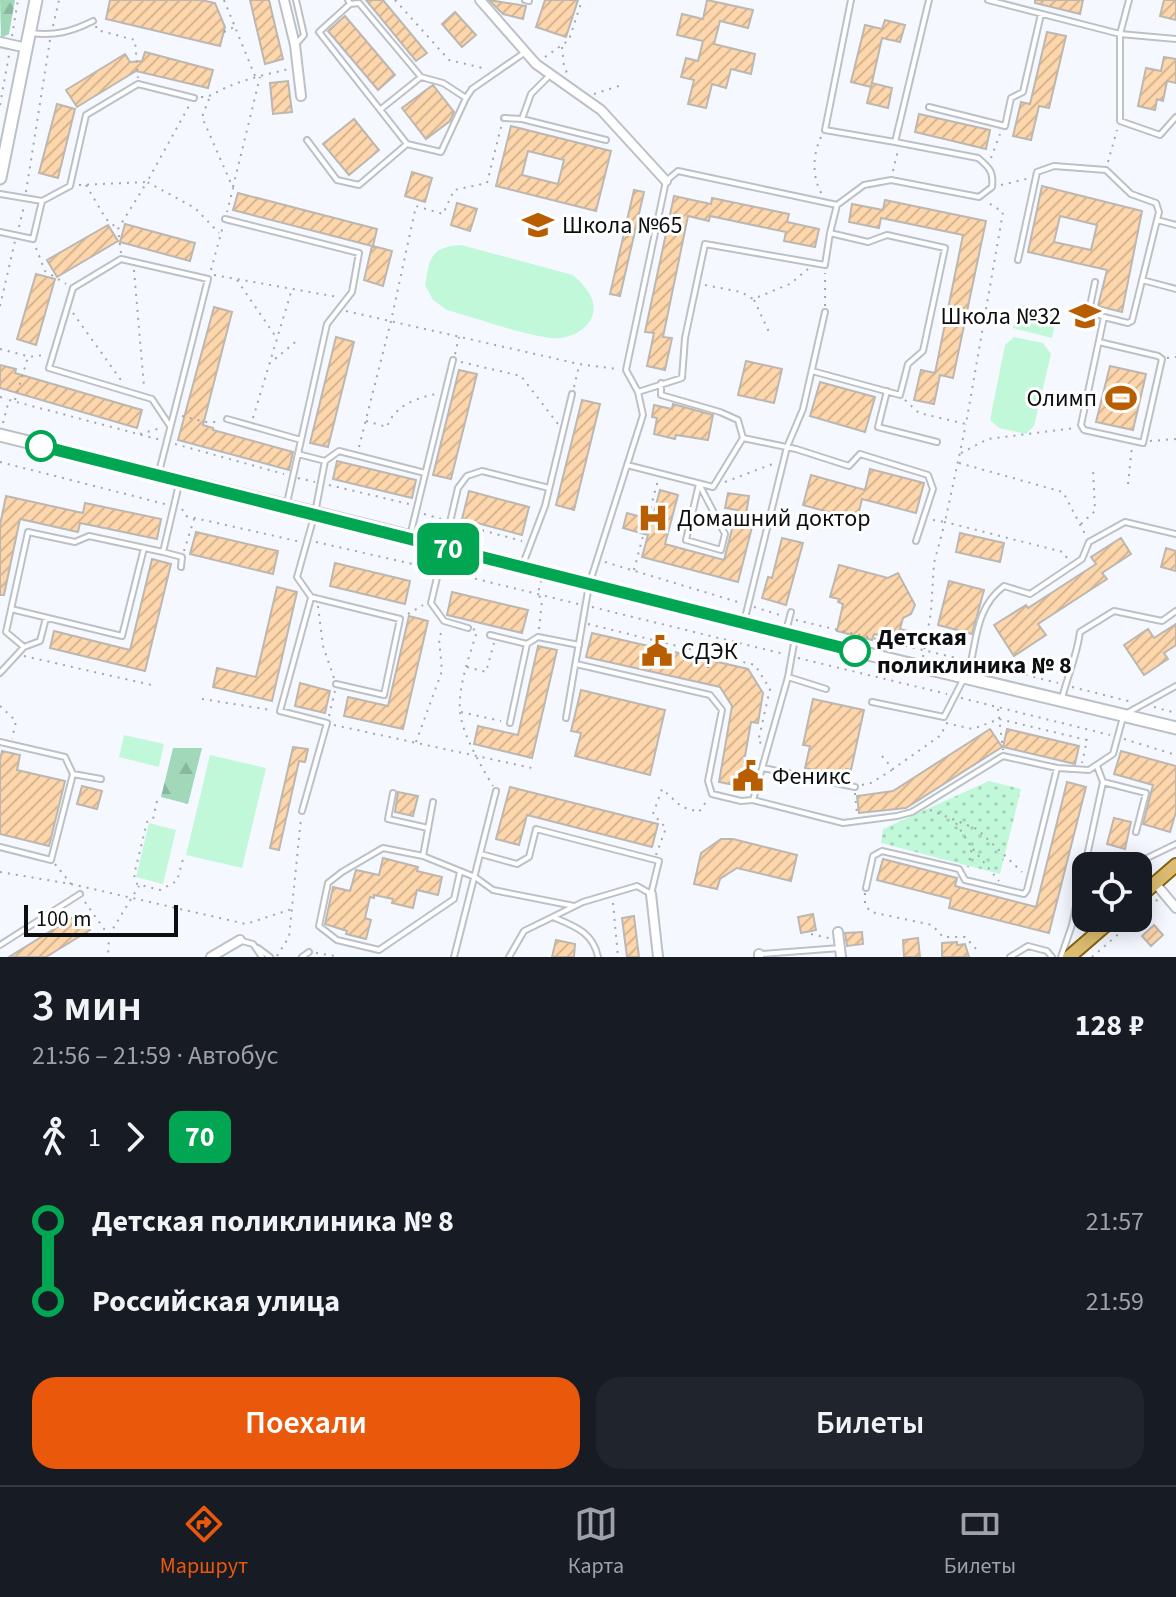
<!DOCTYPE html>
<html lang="ru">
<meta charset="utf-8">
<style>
body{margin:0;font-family:"Source Sans 3",sans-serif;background:#20242c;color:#f1f3f6;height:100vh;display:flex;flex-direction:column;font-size:30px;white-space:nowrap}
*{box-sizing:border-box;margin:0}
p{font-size:26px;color:#9ea1a6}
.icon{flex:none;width:44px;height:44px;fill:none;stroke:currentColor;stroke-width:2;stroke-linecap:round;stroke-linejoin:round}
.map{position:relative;height:957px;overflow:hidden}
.side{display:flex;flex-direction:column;background:#171b24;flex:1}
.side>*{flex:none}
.badge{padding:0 16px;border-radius:12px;font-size:28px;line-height:52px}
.buttons{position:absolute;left:1072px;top:852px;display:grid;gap:16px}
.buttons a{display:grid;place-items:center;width:80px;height:80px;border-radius:16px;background:#171b24;box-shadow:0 4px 20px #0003;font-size:40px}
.scale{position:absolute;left:24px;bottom:20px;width:154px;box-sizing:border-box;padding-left:8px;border:4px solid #0c0e10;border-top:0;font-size:22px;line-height:28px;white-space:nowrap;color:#0c0e10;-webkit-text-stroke:6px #fff;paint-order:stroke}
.map>.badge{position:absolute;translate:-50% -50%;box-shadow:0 0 0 4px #fff}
.legs{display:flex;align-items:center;gap:12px;height:88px;padding:0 32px;font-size:26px}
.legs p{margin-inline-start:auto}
.headline{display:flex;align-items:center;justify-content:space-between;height:136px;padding:0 32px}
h1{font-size:44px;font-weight:600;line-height:60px}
.cta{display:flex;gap:16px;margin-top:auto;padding:16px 32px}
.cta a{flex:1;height:92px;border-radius:24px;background:#ea580c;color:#fff;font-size:32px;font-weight:600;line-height:92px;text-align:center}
.cta a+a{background:#20242c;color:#f1f3f6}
ul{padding:0 32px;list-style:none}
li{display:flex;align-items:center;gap:28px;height:80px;font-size:30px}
li i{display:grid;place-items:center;width:12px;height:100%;margin:0 10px;background:currentColor}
li i::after{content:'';width:20px;height:20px;margin:-10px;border:6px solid;border-radius:50%;background:#171b24}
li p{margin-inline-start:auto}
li:first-child i{background:linear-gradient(#0000 50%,currentColor 0)}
li:last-child i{background:linear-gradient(currentColor 50%,#0000 0)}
.menu{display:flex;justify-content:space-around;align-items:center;height:112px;border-top:2px solid #363941;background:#171b24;font-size:22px;color:#9ea1a6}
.menu a{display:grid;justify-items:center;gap:4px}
.menu .selected{color:#ea580c}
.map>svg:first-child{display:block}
.forest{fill:url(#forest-firs)}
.park{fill:url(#park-dots)}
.pitch{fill:#c1f8d9}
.building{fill:url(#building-hatch);stroke:#bdb7b1;stroke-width:2;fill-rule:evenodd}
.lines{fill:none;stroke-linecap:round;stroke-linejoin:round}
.service-casing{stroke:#bcc1c8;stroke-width:8}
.minor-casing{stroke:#bcc1c8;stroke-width:12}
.secondary-casing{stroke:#bcc1c8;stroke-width:15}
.primary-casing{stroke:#846210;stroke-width:16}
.path{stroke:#a3a7ab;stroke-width:2;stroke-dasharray:2 6;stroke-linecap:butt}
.service{stroke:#fff;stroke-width:4}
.minor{stroke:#fff;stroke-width:8}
.secondary{stroke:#fff;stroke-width:11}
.primary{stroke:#dcbc70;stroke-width:12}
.line-1-casing{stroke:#fff;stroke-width:18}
.line-1{stroke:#00a651;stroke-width:12}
.stop-1-dot{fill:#fff;stroke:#00a651;stroke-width:4}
.labels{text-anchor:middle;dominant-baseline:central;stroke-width:6;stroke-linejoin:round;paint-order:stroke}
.poi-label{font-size:24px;fill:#0c0e10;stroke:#fff;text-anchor:start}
.stop-label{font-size:24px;font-weight:bold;fill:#0c0e10;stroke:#fff;text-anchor:start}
</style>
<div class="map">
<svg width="1176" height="957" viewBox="0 0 1176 957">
<defs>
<pattern id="forest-firs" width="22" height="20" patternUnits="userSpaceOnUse" patternTransform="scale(2)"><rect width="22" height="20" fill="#a1d8ba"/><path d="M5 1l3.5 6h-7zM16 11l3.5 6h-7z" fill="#89b89f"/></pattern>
<pattern id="park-dots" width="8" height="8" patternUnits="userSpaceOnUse" patternTransform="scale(2)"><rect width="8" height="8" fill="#c1f8d9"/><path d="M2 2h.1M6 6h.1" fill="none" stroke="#a5d3b9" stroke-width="1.8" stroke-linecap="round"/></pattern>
<pattern id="building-hatch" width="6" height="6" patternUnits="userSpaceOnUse" patternTransform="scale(2)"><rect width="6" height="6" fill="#fdd6ab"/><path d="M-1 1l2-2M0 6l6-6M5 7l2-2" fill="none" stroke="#d8b692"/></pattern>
</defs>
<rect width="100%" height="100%" fill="#f5f9ff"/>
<path class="forest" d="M0,0h15l-6,34 -8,4z
M173,748h29l-14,56 -27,-7z"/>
<path class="park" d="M989,781l32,8 -21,85 -119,-31 2,-14z"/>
<path class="pitch" d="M461,245l112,30c12,11 26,25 19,42 -7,16 -27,23 -42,21 -33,-5 -71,-19 -103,-28l-14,-10 -8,-15c5,-27 5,-38 36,-40z
M1019,305l38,9 -5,24 -39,-10z
M1014,337l29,6 8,11 -17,72 -8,8 -27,-6 -9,-8 15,-75z
M124,735l40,9 -5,23 -40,-10z
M210,755l56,13 -24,100 -56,-13z
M149,823l27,7 -13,54 -27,-7z"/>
<path class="building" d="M110,0h91l14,3 10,24 -5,19 -114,-27z
M250,0h19l14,59 -18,5z
M366,0h17l44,53 -11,8z
M489,0l37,6 -3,13 -20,-5z
M545,0h33l-12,37 -30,-10z
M707,0l46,10 -5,18 -28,-7 -6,23 41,10 -4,20 -20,-5 -5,19 -14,-4 -6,24 -18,-4 6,-24 -13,-3 5,-19 12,3 5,-20 -26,-6 5,-21 21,5z
M1035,0h48l-3,14 -45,-11z
M1164,0h12v20l-16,-4z
M455,12l21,23 -14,12 -20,-23z
M345,16l50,59 -17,15 -50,-59z
M885,20l20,5 -5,17 -18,-4 -11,49 -20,-5 14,-57 17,4z
M1047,32l19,4 -17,72 -10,-2 -8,34 -18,-4 8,-34 9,2z
M145,52l68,18 -5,18 -72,-17 -59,36 -11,-17 59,-36 5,8 12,-1z
M1164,57l12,2v24l-9,-2 -4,20 -6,-2 -2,11 -17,-4 8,-38 15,3z
M288,81l4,31 -19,2 -3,-31z
M872,83l20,5 -4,20 -21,-5z
M433,85l21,27 -4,9 -24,18 -24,-31z
M57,104l18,5 -17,69 -19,-5z
M919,114l71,16 -4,19 -71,-17z
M354,119l25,31 -30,25 -26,-31z
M511,126l100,25 -15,60 -100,-25zM528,151l36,9 -6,24 -36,-9z
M412,172l20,6 -7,24 -20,-6z
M1042,186l100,25 -20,101 -24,-6 9,-36 -79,-18zM1060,216l37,9 -6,25 -37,-8z
M634,190l10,2 -24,104 -10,-2z
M238,193l139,36 -4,17 19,5 -9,35 -19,-6 8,-34 -139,-36z
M674,196l37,8 1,-6 77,16 -2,8 32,7 -4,18 -31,-6 2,-9 -76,-16 -1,5 -21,-5 -25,121 9,1 -7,32 -18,-4 7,-33 -9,-1z
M885,200l101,21 -33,157 -13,-3 -6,29 -20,-4 7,-30 14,3 28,-138 -82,-17 -2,10 -30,-6 3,-18 31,6z
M457,203l20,6 -7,22 -19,-6z
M125,224l70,19 -5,18 -70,-19z
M108,225l10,16 -61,36 -10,-17z
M36,274l19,5 -19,66 -19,-6z
M214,307l18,5 -29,113 10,3v2l80,22 -4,18 -111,-30z
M336,337l18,5 -26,105 -18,-4z
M746,361l36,8 -8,34 -36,-8z
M0,365l16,4 -1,4 127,37 -5,18 -137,-40z
M1110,366l36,8 -13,56 -37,-8z
M459,370l18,4 -26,105 -18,-4z
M820,382l55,15 -10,35 -55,-16z
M582,400l18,4 -26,106 -18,-5z
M673,404l40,11 -5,25 -32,-5 -1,4 -21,-5 3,-16 -5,-1 2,-12 18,4z
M337,461l79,19 -4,18 -79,-19z
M870,469l54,14 -8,30 -54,-14 -5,21 -54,-15 8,-30 54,15z
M660,490l18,5 -13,49 59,16 13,-50 -12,-2 3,-15 21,3 -4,25 8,2 -15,59 -96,-25 6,-22 -25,-7 4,-15 25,7z
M469,491l60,16 -7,28 -60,-16z
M6,496l77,17 2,-10 76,16 -4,20 -77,-16 -2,9 -58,-13 -16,76h-4v-70z
M196,532l82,19 -5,23 -83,-20z
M960,533l44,10 -4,19 -44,-10z
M782,538l21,5 -17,62 -24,-7 6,-21 4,1z
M1121,538l10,16 -29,19 5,6 -69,45 8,11 -32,21 -20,-31 32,-20 2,3 68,-44 -5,-7z
M1166,548l10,3v20l-15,-4z
M152,559l19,5 -26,107 -95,-23 4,-17 76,19z
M335,563l75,18 -5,23 -75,-18z
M839,565l49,13 10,-5 17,32 -4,9 -8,4 -3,11 11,3 -2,8 -11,-3 -1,3 -23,-6 -2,6 -35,-9 6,-27 -5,-2 1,-3 -9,-2z
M949,581l35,9 -12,44 -34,-9z
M277,587l20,5 -25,109 -59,-14 4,-19 39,9z
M452,592l76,18 -6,23 -75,-18z
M409,616l19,5 -25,108 -59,-13 4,-19 40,9z
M1176,624v21l-12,8 4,6 -24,16 -20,-30 24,-16 6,9z
M592,633l156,36 15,24 -5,30 -7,-1 -7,40 10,2 -5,24 -30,-6 13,-76 -12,-19 -134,-30z
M538,646l19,4 -25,108 -58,-14 4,-18 40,9z
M300,683l30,8 -5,22 -30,-7z
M581,690l84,20 -15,65 -75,-19 6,-23 -10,-2z
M813,699l51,11 -13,60 -5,-1 -1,7 -40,-8 5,-22 -7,-1z
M990,729l12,18 -96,61 -47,5 -2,-17 36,-5z
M1007,729l72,17 -4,18 -72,-17z
M293,747l15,2 -3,13 -6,-1 -20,89 -9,-2z
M2,751l18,4 -3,15 48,11 -16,65 -49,-12v-74z
M1121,751l55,15v46l-6,20 -27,-8 10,-39 -39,-11z
M1067,782l19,5 -37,146 -100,-25 2,-9 -74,-19 6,-21 74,19 -2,8 81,21z
M82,786l20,5 -5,18 -20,-5z
M510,787l148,37 -6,23 -125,-32 -8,30 -23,-6z
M398,792l20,4 -5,20 -18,-4z
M1114,818l17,4 -6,27 -18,-5z
M721,839h12l64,16 -6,26 -54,-13 -17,11 -3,10 -23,-5 7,-31z
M383,858l35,9 -1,4 25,6 -4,18 -21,-5 -4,18 -21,-5 1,-4 -19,-4v3l-4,-1 -5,21 6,2 -5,19 -20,-5 1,-3 -22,-7 8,-37 17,4 6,-21 23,5z
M80,913l10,17 -44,27h-37z
M813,914l3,16 -15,3 -3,-16z
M634,916l5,41h-12l-5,-39z
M1154,925l9,10 -12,11 -9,-10z
M862,932l1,12 -16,2 -2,-13z
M918,938l2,19h-16l-1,-17z
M556,940l19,4 -1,13h-22z
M957,942v3l8,-1 4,13h-27v-14z"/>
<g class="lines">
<defs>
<path id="service" d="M296,0l8,35 -7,8
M348,0l2,4 -31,28 88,112 34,8 25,-54 -23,-15 -22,-6
M525,0l4,1
M851,0l-26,130 70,12
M988,0l132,34 56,5
M1129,0l-9,34v87l40,14 16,-18
M350,4l9,-1 62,74 -40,32
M31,33c24,3 40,-1 62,-12
M466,98l6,-9 52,-36
M929,107l76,19 6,-28 12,-6 18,-78
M504,118l18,1 9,-25 18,-18
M522,119l84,21
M307,140l30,40 22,5 48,-41
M0,194l42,7 28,-15 16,-71 52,-31 56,14
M225,219l134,34 -7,39 -25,32 -40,179
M0,232l33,7 9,-38
M1018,260l19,-88 17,-6 52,4 25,24 25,9 3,9 -2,8
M1142,280l34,9
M1095,282l-6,29 15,6
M1099,342l59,14 4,3 -19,84 -59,-13 -3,-5 23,-108 24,6 4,-2 25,-101 19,5
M812,371l88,24 8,-31 15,-13 22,-103 -58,-13 -19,7 -38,-9 7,-28
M661,383v12l59,17 18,8 5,18
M887,391l-9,36 59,15
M638,392l44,-14 3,-40 20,-94 120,21 5,-32
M227,419l74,21
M298,454l27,7
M627,465l86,22 30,-49 53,11 53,17 11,-12 68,21 5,14 -17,52
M159,472l49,-193 -87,-20 -48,29 -24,80 103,31 18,27
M699,484l26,50 -4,16 -35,-10z
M410,536l43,-176
M163,552l19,5 -1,10
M523,564l22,-58 27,-112
M11,609l111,27 22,-88
M744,622l43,-175 16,-38 22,-97
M468,628l-24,-7 -13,-18 27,-115 9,-12 15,-5 67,17
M786,631l5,-19
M490,635l37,9 11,-7 41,8
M795,638l-7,39 38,12
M24,647l16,-6 6,-23
M576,664l134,31 12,15 -14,71 4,13 29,7 12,-1 35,-123
M0,673l24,-26 -18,-15 22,-100 47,10 14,-6 74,16 17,-72
M968,675c9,-34 7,-67 36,-89l26,8 52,-35 7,-17 36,-20 51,12
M336,684l48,11 16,-76 -89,-22 -14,-20 18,-64 10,-52 14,-10 86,22
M1062,698c6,-23 15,-43 18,-66l34,-21 48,10 14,-10
M872,702l72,15 20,-39
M1129,712l47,-26
M566,718l23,-133 54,-170 -5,-23 -12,-22 40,-189 12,-10 159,34 27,-20 27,-5 88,17 13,-10c2,-15 -3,-20 -14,-29l-83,-16 34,-142
M510,723l17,-79
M0,742l65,15 8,17 -22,86 -51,-13
M763,768l92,19
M73,774l28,5
M1103,782l43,11 -10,39
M393,793l-5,26 40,9
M753,800l90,23 54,-7 15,-4 91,-56 54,12 32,2 24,-16 10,-37
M302,811l25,-88 -47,-12 31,-113
M481,854l36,10 12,-7 7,-28 123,32 -8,33 -14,-8 -54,16 -59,29 -15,26
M423,856l10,-54
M1120,858l23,2 33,-16
M460,872l-6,27 -75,51 -42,-10 -18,-14 9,-43 14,-11 41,-24 40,8 52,21 18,13 81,16
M866,888l7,-32 9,-5 77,18 6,11 59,14 3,-4 30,-122
M553,917c21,9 40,15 45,40
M242,941l11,3 9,13
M0,945l80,-51
M258,948l12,9
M761,954l79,-6
M302,957l7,-5
M454,957l42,-166
M1010,957l18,-11 19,5 5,6
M1061,957l11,-32 31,-143 -6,-16"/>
<path id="minor" d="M284,0l11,45 6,51
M480,0l56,64 65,46 65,71
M0,42l27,6
M1155,883l21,25
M651,894l7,63
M838,932l3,25
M759,954v3
M211,957l29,-17"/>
<path id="secondary" d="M0,178l36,-178
M0,435l380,94 363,95 433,104"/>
<path id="primary" d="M1138,898l38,-33
M1069,957l45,-39"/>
</defs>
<use href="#service" class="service-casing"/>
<use href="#minor" class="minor-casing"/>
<use href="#secondary" class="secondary-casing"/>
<use href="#primary" class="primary-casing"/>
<path class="path" d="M224,0l31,76
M395,0l54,60 38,9
M53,26l6,-26
M96,26l1,4 38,10 3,38
M224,32l10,-5
M12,36l6,-36
M562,47l2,19 4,9
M545,57l24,-17 13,-40
M594,94l28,-9
M201,97c11,0 15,-5 24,-9 20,-9 43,-14 64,-19
M209,99l-7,18 31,71 -6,24
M0,105l9,-50
M821,137c-9,19 -9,42 2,59
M991,158l9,-24
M1108,162l9,-32
M893,171l5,-21
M79,185l68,-3 43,-78
M86,185l20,34 11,9
M1001,185l29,-7
M233,187l27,-110
M26,192l24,-152
M19,227l5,-21
M36,248l9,23 21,13
M121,253l-3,-24 29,-47 48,26 24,25
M134,270l10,117
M211,270l12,-44
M214,275l124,22
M237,280l39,57
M705,285l36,7 12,7 37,-15 18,-15
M754,300l15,32
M0,306l15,-65
M825,306v-33
M346,311l233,53 38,5
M73,313l50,70
M0,349l27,7
M455,354l4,-17
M1167,358l9,-1
M461,362l60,14 37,48
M269,364l30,-25
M574,387l5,-21
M0,397l8,2
M15,400l13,-43 16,-2
M905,400l14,13 47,11 37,-212 -16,-10
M182,416l23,6h13
M253,418l39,-129
M366,421l21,6c7,-21 29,-29 49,-33
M3,423l6,-23 152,40
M140,434l21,-6
M1150,441l26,-2
M175,444l109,30
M359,447l32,-126 25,-115 27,8 11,-24 33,-7 14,-56
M961,453l27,-14 87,-11
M0,462l165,42
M959,463l104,29 22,42
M298,478l17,4
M725,482l50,-19
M1128,484l4,-38
M329,485l80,19
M182,509l4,7 115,26
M424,514l17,5
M933,520l12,2 21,-98
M459,524l63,17
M1081,524l14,-13 -2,-43
M731,526l4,-8 24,6
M316,542l114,26
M184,551l10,-32
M605,562l136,41
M634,570l24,-90
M444,571l134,33
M318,606l5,40 11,32
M592,607l192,47
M754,607l29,9
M408,614l15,-9
M796,620l169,40
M588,624l167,41 15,24 -12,53 4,1
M473,629l4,2c-7,24 -19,54 -17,80 1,21 22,57 33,75
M539,629l3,-28 -4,-8 3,-12
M24,656l132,30
M923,657l8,-45 3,-49 11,-41 118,30 4,6
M798,658l149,36
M979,663l79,20
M467,667l19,5 8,-29
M708,668l6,-27
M1072,687l60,15
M961,698l149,37
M202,699l69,11
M0,706l16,15 -4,18
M1154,707l22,6
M998,709l5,41
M461,712l40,9
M329,716l6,-25
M946,723l27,6 26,-10 88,21 -5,23
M334,725l198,43
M1124,739l52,16
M416,742l26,-71 -3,-32 3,-9
M882,756l11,13 48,-34 5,-11
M862,785l9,-2 21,-13
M855,793l2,22
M157,801l-4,18 -6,3 -13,53 3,9 23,6 17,-9 6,-22
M930,810l47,19 45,43
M956,823l16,25 -4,19
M973,849l26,32
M656,855l10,-27 -13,-14 9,-25 20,18 17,5 9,-13
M55,864l16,20
M0,872l71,12 175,40 46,-15
M865,893v12l6,7 61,13 11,12h22l13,14
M85,902l24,34 -1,21
M613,903l5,54
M1138,917l20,-18
M811,934l18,4
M109,935l30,-49
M316,953l20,3v-3
M277,956l12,-19 12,-119
M1092,957l45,-39"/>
<use href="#service" class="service"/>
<use href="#minor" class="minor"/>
<use href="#secondary" class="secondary"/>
<use href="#primary" class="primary"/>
</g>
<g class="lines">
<defs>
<path id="line-1" d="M41,446l814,205"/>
</defs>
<use href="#line-1" class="line-1-casing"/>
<use href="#line-1" class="line-1"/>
</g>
<defs>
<symbol id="school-bare" viewBox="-9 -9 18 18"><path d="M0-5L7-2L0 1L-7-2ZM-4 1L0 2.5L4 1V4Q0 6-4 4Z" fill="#b95e00" stroke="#fff" stroke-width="2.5" paint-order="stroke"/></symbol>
<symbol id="stadium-bare" viewBox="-9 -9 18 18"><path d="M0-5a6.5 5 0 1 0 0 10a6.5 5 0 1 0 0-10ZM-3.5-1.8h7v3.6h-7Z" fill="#b95e00" stroke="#fff" stroke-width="2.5" paint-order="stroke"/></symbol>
<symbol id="hospital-bare" viewBox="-9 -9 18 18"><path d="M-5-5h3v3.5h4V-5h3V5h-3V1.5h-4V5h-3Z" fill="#b95e00" stroke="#fff" stroke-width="2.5" paint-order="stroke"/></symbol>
<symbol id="civic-bare" viewBox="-9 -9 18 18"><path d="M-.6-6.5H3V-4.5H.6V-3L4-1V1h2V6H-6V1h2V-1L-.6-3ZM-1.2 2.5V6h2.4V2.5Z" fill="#b95e00" stroke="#fff" stroke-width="2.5" paint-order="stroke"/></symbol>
</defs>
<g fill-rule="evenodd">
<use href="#school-bare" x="516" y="203" width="44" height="44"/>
<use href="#school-bare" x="1063" y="294" width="44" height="44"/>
<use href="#stadium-bare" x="1099" y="376" width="44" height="44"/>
<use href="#hospital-bare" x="631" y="496" width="44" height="44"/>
<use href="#civic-bare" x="635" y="629" width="44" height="44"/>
<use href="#civic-bare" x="726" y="754" width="44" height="44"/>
</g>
<g class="stop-1-dot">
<circle cx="41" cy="446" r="14"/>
<circle cx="855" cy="651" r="14"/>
</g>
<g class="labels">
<g class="poi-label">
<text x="562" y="225">Школа №65</text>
<text x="1061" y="316" text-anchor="end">Школа №32</text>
<text x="1097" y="398" text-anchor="end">Олимп</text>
<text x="677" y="518">Домашний доктор</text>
<text x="681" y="651">СДЭК</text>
<text x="772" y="776">Феникс</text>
</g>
<g class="stop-label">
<text x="877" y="637">Детская<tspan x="877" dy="28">поликлиника № 8</tspan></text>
</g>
</g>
</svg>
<div class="buttons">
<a><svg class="icon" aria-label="locate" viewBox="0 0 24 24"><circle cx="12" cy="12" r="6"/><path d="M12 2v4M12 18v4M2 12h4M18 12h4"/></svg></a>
</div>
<div class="scale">100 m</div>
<b class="badge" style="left:448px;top:549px;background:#00a651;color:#fff">70</b>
</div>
<section class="side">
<div class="headline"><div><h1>3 мин</h1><p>21:56 – 21:59 · Автобус</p></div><b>128 ₽</b></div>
<div class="legs"><svg class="icon" aria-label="walk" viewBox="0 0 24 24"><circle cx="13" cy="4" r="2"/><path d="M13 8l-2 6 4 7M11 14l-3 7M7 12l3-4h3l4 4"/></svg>1<svg class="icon" aria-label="forward" viewBox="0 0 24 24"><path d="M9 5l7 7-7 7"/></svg><b class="badge" style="background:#00a651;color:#fff">70</b></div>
<ul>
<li><i style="color:#00a651"></i><b>Детская поликлиника № 8</b><p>21:57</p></li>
<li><i style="color:#00a651"></i><b>Российская улица</b><p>21:59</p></li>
</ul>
<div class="cta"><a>Поехали</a><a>Билеты</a></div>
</section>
<nav class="menu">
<a class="selected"><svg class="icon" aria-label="directions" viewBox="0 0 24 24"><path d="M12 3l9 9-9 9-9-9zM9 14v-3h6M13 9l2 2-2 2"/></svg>Маршрут</a>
<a><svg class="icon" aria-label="map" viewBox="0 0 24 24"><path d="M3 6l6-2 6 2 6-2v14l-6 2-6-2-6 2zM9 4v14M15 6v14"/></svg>Карта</a>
<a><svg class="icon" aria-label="tickets" viewBox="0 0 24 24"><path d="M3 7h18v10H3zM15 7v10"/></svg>Билеты</a>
</nav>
